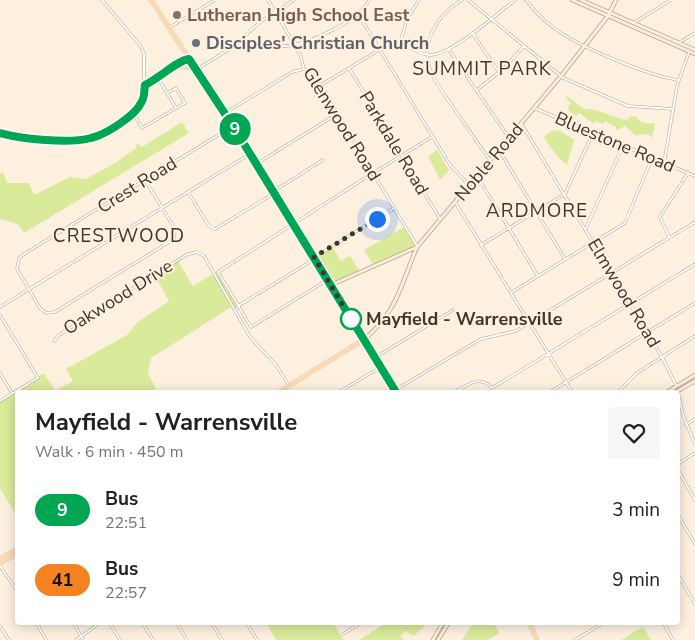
<!DOCTYPE html>
<meta charset="utf-8">
<style>
body{margin:0;font-family:"Nunito Sans",sans-serif;background:#f6f6f6;color:#202124;height:100vh;display:flex;flex-direction:column;font-size:19px;white-space:nowrap}
*{box-sizing:border-box;margin:0}
p{font-size:16px;color:#757577}
.icon{flex:none;width:28px;height:28px;fill:none;stroke:currentColor;stroke-width:2;stroke-linecap:round;stroke-linejoin:round}
.map{position:relative;flex:1;overflow:hidden}
.side{position:absolute;left:15px;top:390px;width:665px;height:235px;display:flex;flex-direction:column;background:#fff;border-radius:5px;box-shadow:0 2px 12px #0003}
.side>*{flex:none}
.badge{padding:0 10px;border-radius:16px;font-size:18px;line-height:32px}
.you{position:absolute;width:25px;height:25px;margin:-12px;border:4px solid #fff;border-radius:50%;background:#1a73e8;box-shadow:0 0 0 8px #1a73e833}
.map>.badge{position:absolute;translate:-50% -50%;box-shadow:0 0 0 2px #fff}
.round{display:grid;place-items:center;flex:none;width:52px;height:52px;border-radius:5px;background:#f6f6f6}
.head{display:flex;align-items:center;justify-content:space-between;height:85px;padding:0 20px}
h1{font-size:24px;font-weight:700;line-height:38px}
ul{padding:0;list-style:none}
li{display:flex;align-items:center;gap:15px;height:70px;padding:0 20px}
li div{flex:1}
li b{display:block;font-size:19px}
li em{font-style:normal}
li .badge{min-width:55px;font-weight:700;text-align:center}
.map>svg:first-child{display:block}
.green{fill:#d9ea9b}
.lines{fill:none;stroke-linecap:round;stroke-linejoin:round}
.street-casing{stroke:#b3a38f;stroke-width:3}
.secondary-casing{stroke:#b3a38f;stroke-width:4.5}
.primary-casing{stroke:#dcdbd9;stroke-width:5.5}
.street{stroke:#fff;stroke-width:2}
.secondary{stroke:#fdecd9;stroke-width:3}
.primary{stroke:#fbd9b3;stroke-width:4.5}
.line-casing{stroke:#fff;stroke-width:11}
.line{stroke:#00a651;stroke-width:8}
.walk{stroke:#3d362e;stroke-width:5;stroke-dasharray:0 9}
.education-dot{fill:#8d6e63;stroke:#fef0df;stroke-width:2}
.worship-dot{fill:#6b7280;stroke:#fef0df;stroke-width:2}
.stop-dot{fill:#fff;stroke:#00a651;stroke-width:2.5}
.labels{text-anchor:middle;dominant-baseline:central;stroke-width:4;stroke-linejoin:round;paint-order:stroke}
.education-label{font-size:18px;font-weight:bold;fill:#785e54;stroke:#fef0df;text-anchor:start}
.worship-label{font-size:18px;font-weight:bold;fill:#5b616d;stroke:#fef0df;text-anchor:start}
.street-label{font-size:18px;fill:#3d362e;stroke:#fef0df}
.stop-label{font-size:18px;font-weight:bold;fill:#3d362e;stroke:#fef0df;text-anchor:start}
.neighbourhood-label{font-size:19px;letter-spacing:1px;fill:#3d362e;stroke:#fef0df}
</style>
<div class="map">
<svg width="695" height="640" viewBox="0 0 695 640">
<rect width="100%" height="100%" fill="#fef0df"/>
<path class="green" d="M567,96l17,13c10,-2 32,10 44,11l1,-3 7,-1c4,8 10,8 19,7l-3,15 -4,-4 -13,1 -10,-9 -10,5 1,-4 -11,-6 -2,3 -7,-3 -2,3 -15,-11 -3,3 -6,-4 -2,-3 3,-7 -5,-3z
M182,122l7,11 -165,100 -6,-9 -18,-5v-45l3,-2 4,11h22l5,12 36,-18 16,2 31,-17 19,-14 1,-5 5,4z
M559,130l15,10 -7,25c-6,-4 -20,-21 -23,-28l7,-6z
M437,150l12,20 -9,10 -12,-24z
M406,226l12,20 -44,20 -10,-16z
M332,246l9,15 9,-5 10,16 -29,13 -17,-28z
M177,259l16,27 25,-15 20,35 -3,2 -2,-2 -82,52 -3,14 9,20h-139l-1,125 -17,-29v-87l44,-28 11,18 18,-10 -7,-12 61,-34 11,-13 31,-21 -15,-27z
M388,622h39v1l-13,13 -9,-5 -5,6 4,3h-45z
M266,623h67l11,17h-68z
M473,623h21l5,10 -11,7h-26z
M643,627l8,13h-30z"/>
<g class="lines">
<defs>
<path id="street" d="M268,0l32,54 4,15 11,8 102,169
M462,0c-26,15 -43,45 -30,74 6,13 15,24 23,36 12,17 23,34 35,50
M468,0l93,76
M526,0c23,31 52,44 87,59 22,9 42,17 65,21
M358,14l92,151 19,20
M635,22l36,-22
M170,27l45,-27
M472,33l27,39
M680,42l15,-9
M400,43l7,-24 12,-19
M233,47c18,-4 35,1 53,-1 22,-2 74,-25 83,-46
M449,50l60,88
M349,68l91,151
M197,69l36,-22 27,-25 34,-22
M561,77l67,29 44,3
M158,78l18,30
M145,85l42,-26
M321,85l68,-41c16,-3 26,10 41,11 21,0 67,-41 85,-55
M477,90l26,-21 21,-23
M534,108l161,68
M133,113l9,15 43,-25 -9,-15 -9,5
M225,113l67,-41 12,-3
M521,123l141,234 14,28
M0,133l29,6 61,-1 38,-21 11,-10 5,-12v-42l-5,-9 -37,-44
M499,150l66,109
M664,163l13,-77 12,-34
M256,164l81,-50
M373,173l59,-36
M477,176l61,100
M145,180l30,49 -1,10 -119,73 -9,1 -6,-5 -23,-39 2,-11 5,-4 209,-128
M274,191l49,-31
M188,192l21,34 6,3 58,-35
M455,202l117,190
M586,228l37,-82
M669,237l-9,-20 28,-44
M481,245l84,-51 28,-61
M315,257l79,-49
M327,280l-76,47 -33,-55 155,-99
M512,292l113,-69 27,-65
M238,306l75,-46
M0,307l250,-153
M0,315l38,63 -38,23
M54,341l5,-6 127,-80 10,-3 8,4 46,81 26,28 12,19
M376,357l77,-47
M0,373l12,20
M395,390l86,-51 35,-8 179,-109
M339,392l42,-25
M455,392c13,-7 24,-18 37,-4l203,-124
M550,392l145,-89
M618,392l19,-19 58,-37
M678,392l5,23 12,29
M686,425l9,-6
M678,464l17,-11
M678,470l17,30
M678,515l17,29
M0,566l18,26
M678,575l17,29
M36,622l10,18
M73,622l10,18
M109,622l11,18
M142,622l11,18
M176,622l11,18
M211,622l11,18
M246,622l11,18
M663,622l10,18
M0,626l9,14
M343,634l19,-12
M76,640l25,-18
M575,640l30,-18"/>
<path id="secondary" d="M572,0l123,54
M581,0l114,50
M331,285l86,-38 144,-171 47,-60 8,-16
M364,340c34,-30 36,-53 53,-93
M667,392l28,-17
M676,392l19,-11
M433,640l10,-18
M438,640l11,-18"/>
<path id="primary" d="M151,0l82,126 163,266
M178,67l6,-1 11,3
M279,392l84,-52
M0,559l18,-10
M0,563l18,-10
M529,622l8,18"/>
</defs>
<use href="#street" class="street-casing"/>
<use href="#secondary" class="secondary-casing"/>
<use href="#primary" class="primary-casing"/>
<use href="#street" class="street"/>
<use href="#secondary" class="secondary"/>
<use href="#primary" class="primary"/>
</g>
<g class="lines">
<defs>
<path id="line" d="M0,133c23,6 68,11 91,5 14,-3 44,-22 50,-35 4,-5 3,-12 4,-18 13,-6 33,-25 44,-26l44,67 163,266"/>
</defs>
<use href="#line" class="line-casing"/>
<use href="#line" class="line"/>
<path class="walk" d="M351,319l-37,-62 63,-38"/>
</g>
<circle class="education-dot" cx="177" cy="15" r="5"/>
<circle class="worship-dot" cx="196" cy="43" r="5"/>
<circle class="stop-dot" cx="351" cy="319" r="10"/>
<g class="labels">
<g class="education-label">
<text x="187" y="15">Lutheran High School East</text>
</g>
<g class="worship-label">
<text x="206" y="43">Disciples' Christian Church</text>
</g>
<g class="street-label">
<text transform="translate(342 124) rotate(58)">Glenwood Road</text>
<text transform="translate(615 142) rotate(23)">Bluestone Road</text>
<text transform="translate(394 143) rotate(59)">Parkdale Road</text>
<text transform="translate(489 162) rotate(-50)">Noble Road</text>
<text transform="translate(137 185) rotate(-32)">Crest Road</text>
<text transform="translate(624 293) rotate(59)">Elmwood Road</text>
<text transform="translate(118 297) rotate(-32)">Oakwood Drive</text>
</g>
<g class="stop-label">
<text x="366" y="319">Mayfield - Warrensville</text>
</g>
<g class="neighbourhood-label">
<text x="482" y="69">SUMMIT PARK</text>
<text x="537" y="211">ARDMORE</text>
<text x="119" y="236">CRESTWOOD</text>
</g>
</g>
</svg>
<div class="you" style="left:377px;top:219px"></div>
<b class="badge" style="left:235px;top:129px;background:#00a651;color:#fff">9</b>
<section class="side">
<div class="head"><div><h1>Mayfield - Warrensville</h1><p>Walk · 6 min · 450 m</p></div><a class="round"><svg class="icon" aria-label="heart" viewBox="0 0 24 24"><path d="M12 20l-8-8c-3-5 5-10 8-4 3-6 11-1 8 4z"/></svg></a></div>
<ul>
<li><span class="badge" style="background:#00a651;color:#fff">9</span><div><b>Bus</b><p>22:51</p></div><em>3 min</em></li>
<li><span class="badge" style="background:#f58220;color:#111">41</span><div><b>Bus</b><p>22:57</p></div><em>9 min</em></li>
</ul>
</section>
</div>
